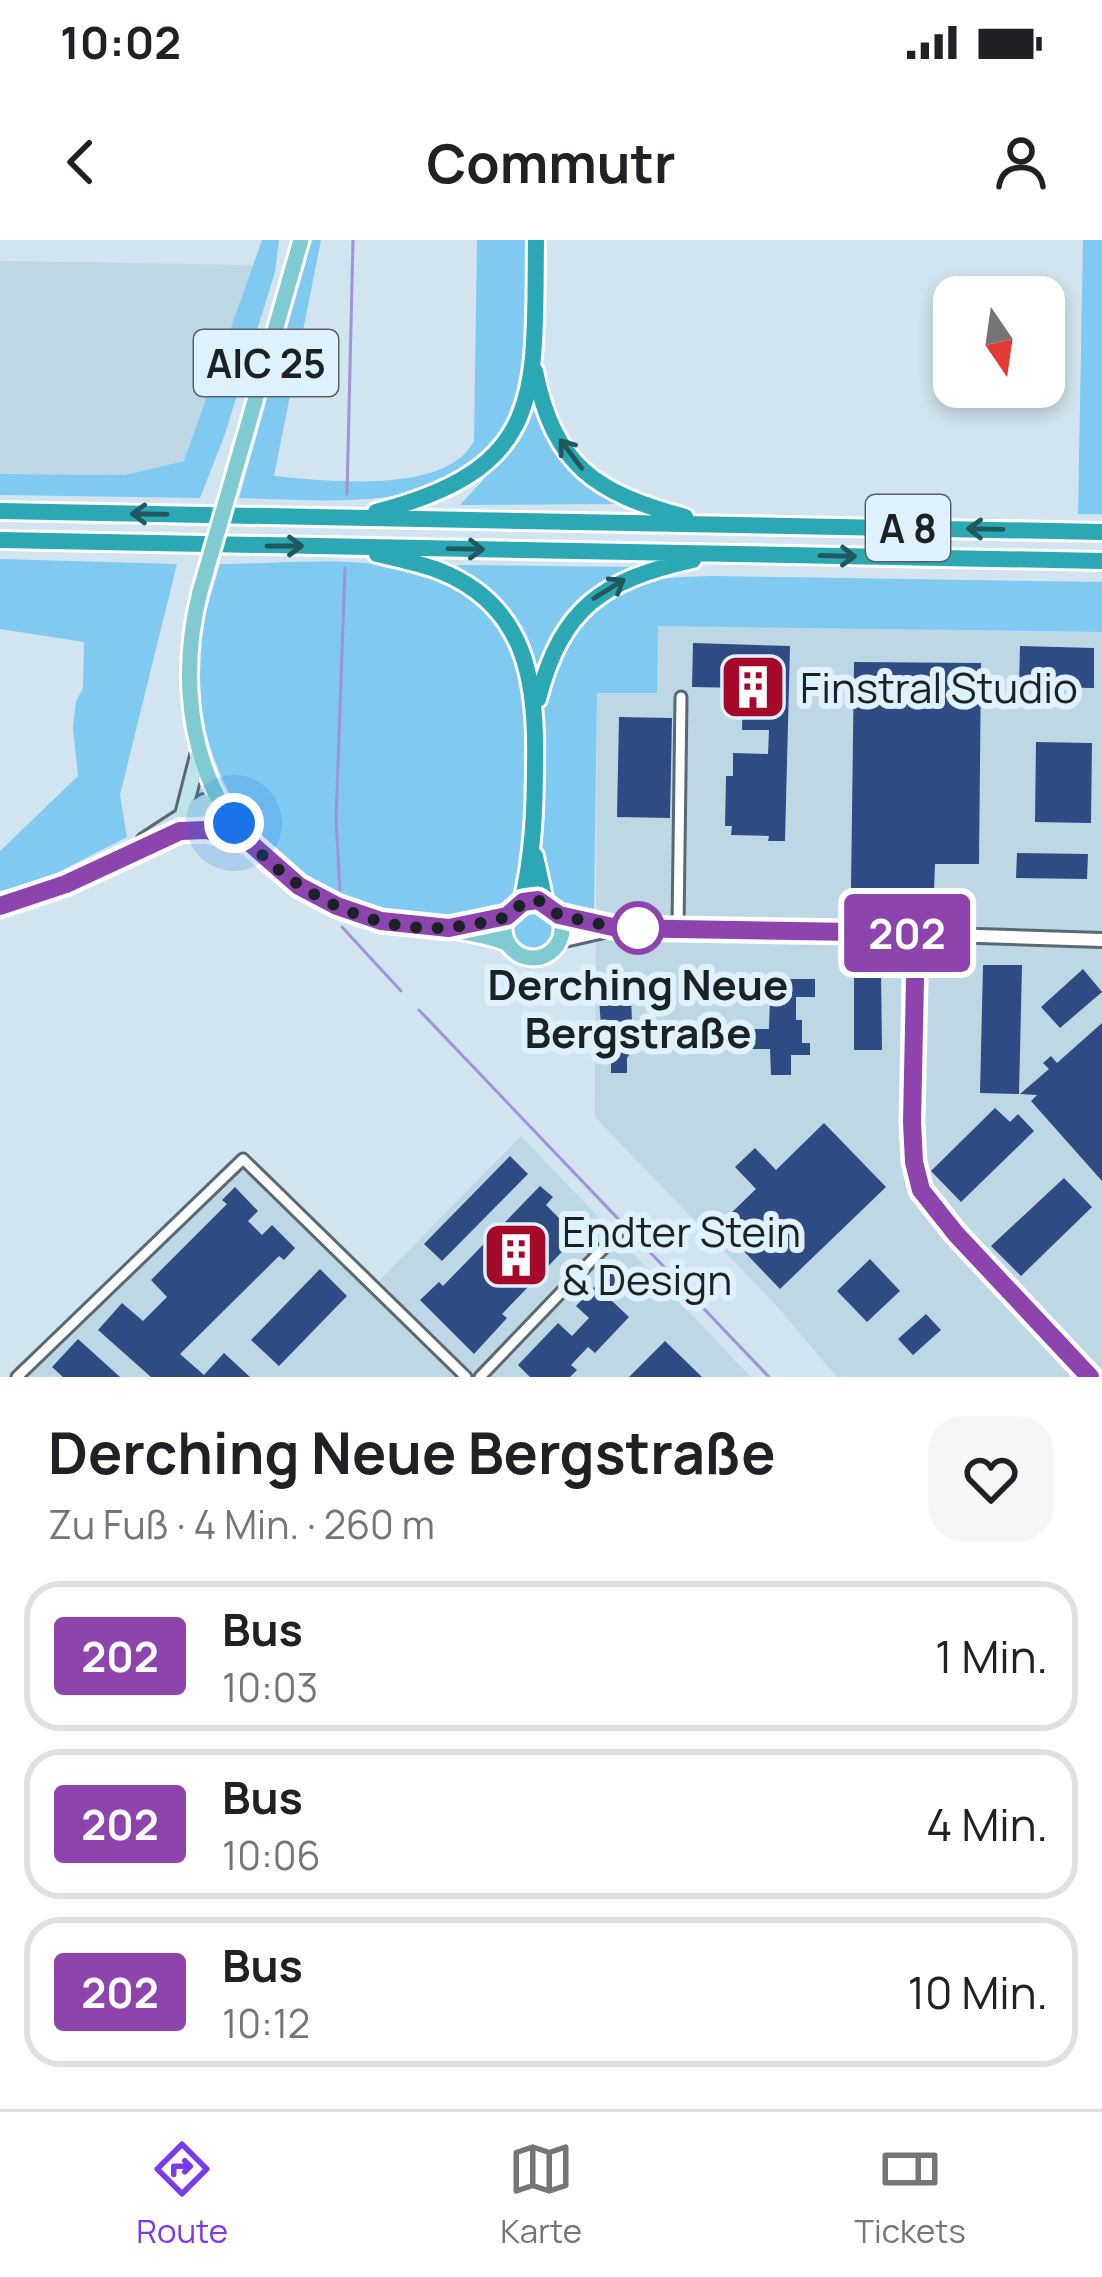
<!DOCTYPE html>
<html lang="de">
<meta charset="utf-8">
<style>
body{margin:0;font-family:Manrope,sans-serif;background:#f6f6f6;color:#202124;height:100vh;display:flex;flex-direction:column;font-size:45px;white-space:nowrap}
*{box-sizing:border-box;margin:0}
p{font-size:39px;color:#757577}
.icon{flex:none;width:66px;height:66px;fill:none;stroke:currentColor;stroke-width:2;stroke-linecap:round;stroke-linejoin:round}
.map{position:relative;height:1137px;overflow:hidden}
.panel{display:flex;flex-direction:column;background:#fff;flex:1}
.panel>*{flex:none}
.badge{padding:0 24px;border-radius:9px;font-size:42px;line-height:78px}
.needle{width:78px;rotate:167deg}
.fabs{position:absolute;left:933px;top:36px;display:grid;gap:24px}
.fabs a{display:grid;place-items:center;width:132px;height:132px;border-radius:24px;background:#fff;box-shadow:0 6px 18px #0003;font-size:60px}
.you{position:absolute;width:60px;height:60px;margin:-30px;border:9px solid #fff;border-radius:50%;background:#1a73e8;box-shadow:0 0 0 18px #1a73e833}
.map>.badge{position:absolute;translate:-50% -50%;box-shadow:0 0 0 6px #fff}
.round{display:grid;place-items:center;flex:none;width:126px;height:126px;border-radius:36px;background:#f6f6f6}
.summary{display:flex;align-items:center;justify-content:space-between;height:204px;padding:0 48px}
h1{font-size:57px;font-weight:700;line-height:90px}
ul{padding:0;list-style:none}
li{display:flex;align-items:center;gap:36px;height:150px;margin:0 24px 18px;padding:0 24px;border:6px solid #e0e0e0;border-radius:36px}
li div{flex:1}
li b{display:block;font-size:45px}
li em{font-style:normal}
li .badge{min-width:132px;font-weight:700;text-align:center}
.status{display:flex;justify-content:space-between;align-items:center;height:84px;padding:0 60px;background:#fff;direction:ltr}
.status svg{height:33px;fill:currentColor}
header{display:flex;justify-content:space-between;align-items:center;height:156px;padding:0 48px;background:#fff;font-size:54px;font-weight:700}
.menu{display:flex;justify-content:space-around;align-items:center;height:168px;border-top:3px solid #e0e0e0;background:#fff;font-size:33px;color:#757577}
.menu a{display:grid;justify-items:center;gap:6px}
.menu .selected{color:#7c3aed}
.map>svg:first-child{display:block}
.built{fill:#bed7e5}
.green{fill:#80caf2}
.lines{fill:none;stroke-linecap:round;stroke-linejoin:round}
.stream{stroke:#a093d8;stroke-width:3}
.building{fill:#2f4b83}
.minor-casing{stroke:#596972;stroke-width:15}
.tertiary-casing{stroke:#596972;stroke-width:18}
.secondary-casing{stroke:#596972;stroke-width:20}
.primary-casing{stroke:#fff;stroke-width:21}
.motorway-casing{stroke:#fff;stroke-width:22}
.minor{stroke:#fff;stroke-width:9}
.tertiary{stroke:#fff;stroke-width:12}
.secondary{stroke:#bfe5e8;stroke-width:14}
.primary{stroke:#80cbd1;stroke-width:15}
.motorway{stroke:#2ba8b3;stroke-width:16}
.primary-bridge-casing{stroke:#fff;stroke-width:21;stroke-linecap:butt}
.primary-bridge{stroke:#80cbd1;stroke-width:15}
.oneway{stroke:#21585e}
.line-casing{stroke:#fff;stroke-width:27}
.line{stroke:#8e44ad;stroke-width:18}
.walk{stroke:#1b2225;stroke-width:12;stroke-dasharray:0 21.6}
.stop-dot{fill:#fff;stroke:#8e44ad;stroke-width:6}
.labels{text-anchor:middle;dominant-baseline:central;stroke-width:12;stroke-linejoin:round;paint-order:stroke}
.shield{fill:#dff1fc;stroke:#566066;stroke-width:3}
.shield-label{font-size:39px;font-weight:bold;fill:#1b2225}
.poi-label{font-size:42px;fill:#1b2225;stroke:#dff1fc;text-anchor:start}
.stop-label{font-size:42px;font-weight:bold;fill:#1b2225;stroke:#dff1fc}
</style>
<div class="status"><b>10:02</b><svg viewBox="0 0 49 12"><path d="M0 12V9h3v3zM5 12V6h3v6zM10 12V3h3v9zM15 12V0h3v12zM26 1h20v11H26zM47 4h2v5h-2z"/></svg></div>
<header><svg class="icon" aria-label="back" viewBox="0 0 24 24"><path d="M15 5l-7 7 7 7"/></svg>Commutr<svg class="icon" aria-label="person" viewBox="0 0 24 24"><circle cx="12" cy="8" r="4"/><path d="M4 21q1-7 8-7t8 7"/></svg></header>
<div class="map">
<svg width="1102" height="1137" viewBox="0 0 1102 1137">
<rect width="100%" height="100%" fill="#d2e4ef"/>
<path class="built" d="M0,21l255,4 -71,196 -59,14 -125,-1z
M658,385l444,7v745h-265l-62,-73 -180,-187 2,-425z
M521,896l230,241h-723l214,-211 128,124z"/>
<path class="green" d="M262,0h17l-4,32 -50,162 -25,64 -200,-3v-21l125,1 59,-14z
M312,0h9l-47,236c51,5 173,19 200,-35l3,-201h51c-1,39 5,115 -4,149 -35,132 -180,111 -285,109z
M1083,0h19v274h-24z
M533,159c21,53 37,80 90,105l-163,1 48,-52z
M0,319l177,5 -57,231 7,42 -86,44 -41,10v-40l78,-75 -5,-48 3,-27 7,-13 1,-46 -84,-13z
M220,324c84,0 184,-16 256,34 20,14 40,44 46,67 9,35 9,198 -6,227 -4,7 -12,16 -18,19 -34,16 -73,9 -108,3 -117,-23 -189,-128 -193,-244 -1,-34 14,-73 23,-106z
M457,325l173,2c-50,29 -70,49 -94,103 -23,-55 -34,-67 -79,-105z
M713,336l389,6v50l-444,-6 -1,67h-60l-3,226c-14,-4 -32,-5 -41,-19 -16,-28 -15,-169 -8,-203 6,-27 15,-55 33,-76 35,-42 85,-44 135,-45z
M510 691a22 22 0 1 1 44 0a22 22 0 1 1-44 0Z"/>
<g class="lines">
<path class="stream" d="M347,254l6,-254
M340,650l-4,-70 9,-252
M342,687l59,64
M419,770l350,367"/>
</g>
<path class="building" d="M693,403l97,3 -5,195h-17l1,-5 -38,-1 1,-9h-7l1,-50h7v-23l35,1 1,-24h-27l1,-42 -51,-1z
M1020,406l74,2v40l-75,-1z
M854,422l127,1 -2,201h-44l-1,26h-83z
M619,477l53,1 -2,100 -53,-1z
M1036,502l56,1 -1,80 -56,-1z
M1017,613l71,1 -1,25 -71,-1z
M983,725h39l-3,129 -39,-1z
M854,727l27,1 1,82h-28z
M1083,729l19,23 -42,36 -19,-21z
M763,739h52v18h-19v23h6v23h8v12h-19v20h-20l-1,-26h-21v-20h20l1,-30h-7z
M607,751l20,1 4,4 2,53 -6,9v15h-16v-12l-8,-4 -4,-60z
M1102,783v158l-71,-80 6,-6 -17,-1 29,-25 -6,-6 8,-7 6,7z
M995,868l15,14 8,-8 16,17 -73,71 -30,-31z
M824,883l62,64 -106,102 -47,-49 9,-9 -14,-15 28,-27 -21,-22 20,-19 21,22z
M510,916l18,18 -86,87 -18,-17z
M1064,938l28,29 -71,69 -30,-30z
M540,946l13,11 -7,8 19,19 7,-7 12,12 -82,85 5,4 -33,36 -54,-54 19,-18 4,4z
M235,947l23,24 -10,10 14,14 10,-10 23,23 -11,12 -5,-4 -99,98 24,21 20,-22 26,24h-99l-53,-47 24,-27 21,18 24,-24 -16,-17 76,-76 -5,-4z
M870,1019l30,32 -33,31 -30,-31z
M618,1022l16,16 -22,23 17,16 -34,36 -7,-6 -17,18 6,5 -7,7h-40l-12,-12 40,-42 14,13 17,-18 -13,-12z
M320,1029l27,27 -68,70 -28,-26z
M926,1074l15,16 -28,25 -15,-16z
M78,1099l42,38h-57l-11,-10z
M665,1101l37,36h-73z"/>
<g class="lines">
<defs>
<path id="minor" d="M678,687l3,-230
M916,693l-4,189 2,40 7,28 35,44 134,143
M17,1137l226,-218 223,218
M480,1137l138,-144"/>
<path id="tertiary" d="M559,675l51,12
M560,701l57,-13 70,-1 415,13"/>
<path id="secondary" d="M183,575l16,-63
M185,591l40,1 24,10
M144,601l60,-39 16,1
M0,666c45,-10 192,-70 220,-103"/>
<path id="primary" d="M236,227l65,-227
M200,352c-34,134 14,274 154,321 50,17 103,12 153,30
M504 689a29 29 0 1 1 58 0a29 29 0 1 1-58 0Z
M457,686l50,-10"/>
<path id="motorway" d="M535,131c19,95 61,122 150,146
M0,271l1102,21
M376,272c171,-44 158,-119 160,-272
M0,300l1102,21
M377,314c21,5 43,9 63,17 86,34 97,111 95,192 0,48 -2,92 -13,139
M538,459c24,-92 65,-119 155,-139
M535,616l10,46"/>
</defs>
<use href="#minor" class="minor-casing"/>
<use href="#tertiary" class="tertiary-casing"/>
<use href="#secondary" class="secondary-casing"/>
<use href="#primary" class="primary-casing"/>
<use href="#motorway" class="motorway-casing"/>
<use href="#minor" class="minor"/>
<use href="#tertiary" class="tertiary"/>
<use href="#secondary" class="secondary"/>
<use href="#primary" class="primary"/>
<use href="#motorway" class="motorway"/>
<defs>
<path id="primary-bridge" d="M200,352l36,-125"/>
</defs>
<use href="#primary-bridge" class="primary-bridge-casing"/>
<use href="#primary-bridge" class="primary-bridge"/>
</g>
<defs><path id="oneway-shaft" d="M-6 0H5M1.5-3L5.5 0L1.5 3" fill="none" stroke-width="1.6" stroke-linecap="round" stroke-linejoin="round" transform="scale(3)"/></defs>
<g class="oneway">
<use href="#oneway-shaft" transform="translate(571 214) rotate(-127)"/>
<use href="#oneway-shaft" transform="translate(149 274) rotate(-179)"/>
<use href="#oneway-shaft" transform="translate(985 289) rotate(-179)"/>
<use href="#oneway-shaft" transform="translate(285 306)"/>
<use href="#oneway-shaft" transform="translate(466 309) rotate(1)"/>
<use href="#oneway-shaft" transform="translate(838 316) rotate(1)"/>
<use href="#oneway-shaft" transform="translate(609 349) rotate(-32)"/>
</g>
<g class="lines">
<defs>
<path id="line" d="M0,666l66,-22 114,-53 27,-1 42,12 50,44 38,20 44,15 68,7 58,-12 16,-14 15,-2 21,15 58,13 299,5 -4,189 2,40 7,28 35,44 134,143"/>
</defs>
<use href="#line" class="line-casing"/>
<use href="#line" class="line"/>
<path class="walk" d="M234,583c48,65 135,113 218,104 10,-1 47,-6 55,-11 12,-8 13,-15 31,-16l21,15 58,13h21"/>
</g>
<defs>
<symbol id="building-square" viewBox="-11 -11 22 22"><rect x="-9" y="-9" width="18" height="18" rx="4" fill="#a50929" stroke="#dff1fc"/><path d="M-4-6H4V6H1V3H-1V6H-4ZM-2.5-4.3h1.7v1.8h-1.7ZM.8-4.3h1.7v1.8H.8ZM-2.5-1h1.7V.8h-1.7ZM.8-1h1.7V.8H.8Z" fill="#fff"/></symbol>
</defs>
<g fill-rule="evenodd">
<use href="#building-square" x="715" y="409" width="76" height="76"/>
<use href="#building-square" x="478" y="977" width="76" height="76"/>
</g>
<circle class="stop-dot" cx="638" cy="688" r="24"/>
<g class="labels">
<g class="shield">
<rect x="194" y="90" width="144" height="66" rx="9"/>
<rect x="866" y="255" width="84" height="66" rx="9"/>
</g>
<g class="shield-label">
<text x="266" y="123">AIC 25</text>
<text x="908" y="288">A 8</text>
</g>
<g class="poi-label">
<text x="800" y="447">Finstral Studio</text>
<text x="562" y="991">Endter Stein<tspan x="562" dy="48">&amp; Design</tspan></text>
</g>
<g class="stop-label">
<text x="638" y="744">Derching Neue<tspan x="638" dy="48">Bergstraße</tspan></text>
</g>
</g>
</svg>
<div class="fabs">
<a><svg class="needle" viewBox="-14 -14 28 28"><path d="M0-13l5 13h-10z" fill="#e53935"/><path d="M0 13l5-13h-10z" fill="#757577"/></svg></a>
</div>
<div class="you" style="left:234px;top:583px"></div>
<b class="badge" style="left:907px;top:693px;background:#8e44ad;color:#fff">202</b>
</div>
<section class="panel">
<div class="summary"><div><h1>Derching Neue Bergstraße</h1><p>Zu Fuß · 4 Min. · 260 m</p></div><a class="round"><svg class="icon" aria-label="heart" viewBox="0 0 24 24"><path d="M12 20l-8-8c-3-5 5-10 8-4 3-6 11-1 8 4z"/></svg></a></div>
<ul>
<li><span class="badge" style="background:#8e44ad;color:#fff">202</span><div><b>Bus</b><p>10:03</p></div><em>1 Min.</em></li>
<li><span class="badge" style="background:#8e44ad;color:#fff">202</span><div><b>Bus</b><p>10:06</p></div><em>4 Min.</em></li>
<li><span class="badge" style="background:#8e44ad;color:#fff">202</span><div><b>Bus</b><p>10:12</p></div><em>10 Min.</em></li>
</ul>
</section>
<nav class="menu">
<a class="selected"><svg class="icon" aria-label="directions" viewBox="0 0 24 24"><path d="M12 3l9 9-9 9-9-9zM9 14v-3h6M13 9l2 2-2 2"/></svg>Route</a>
<a><svg class="icon" aria-label="map" viewBox="0 0 24 24"><path d="M3 6l6-2 6 2 6-2v14l-6 2-6-2-6 2zM9 4v14M15 6v14"/></svg>Karte</a>
<a><svg class="icon" aria-label="tickets" viewBox="0 0 24 24"><path d="M3 7h18v10H3zM15 7v10"/></svg>Tickets</a>
</nav>
